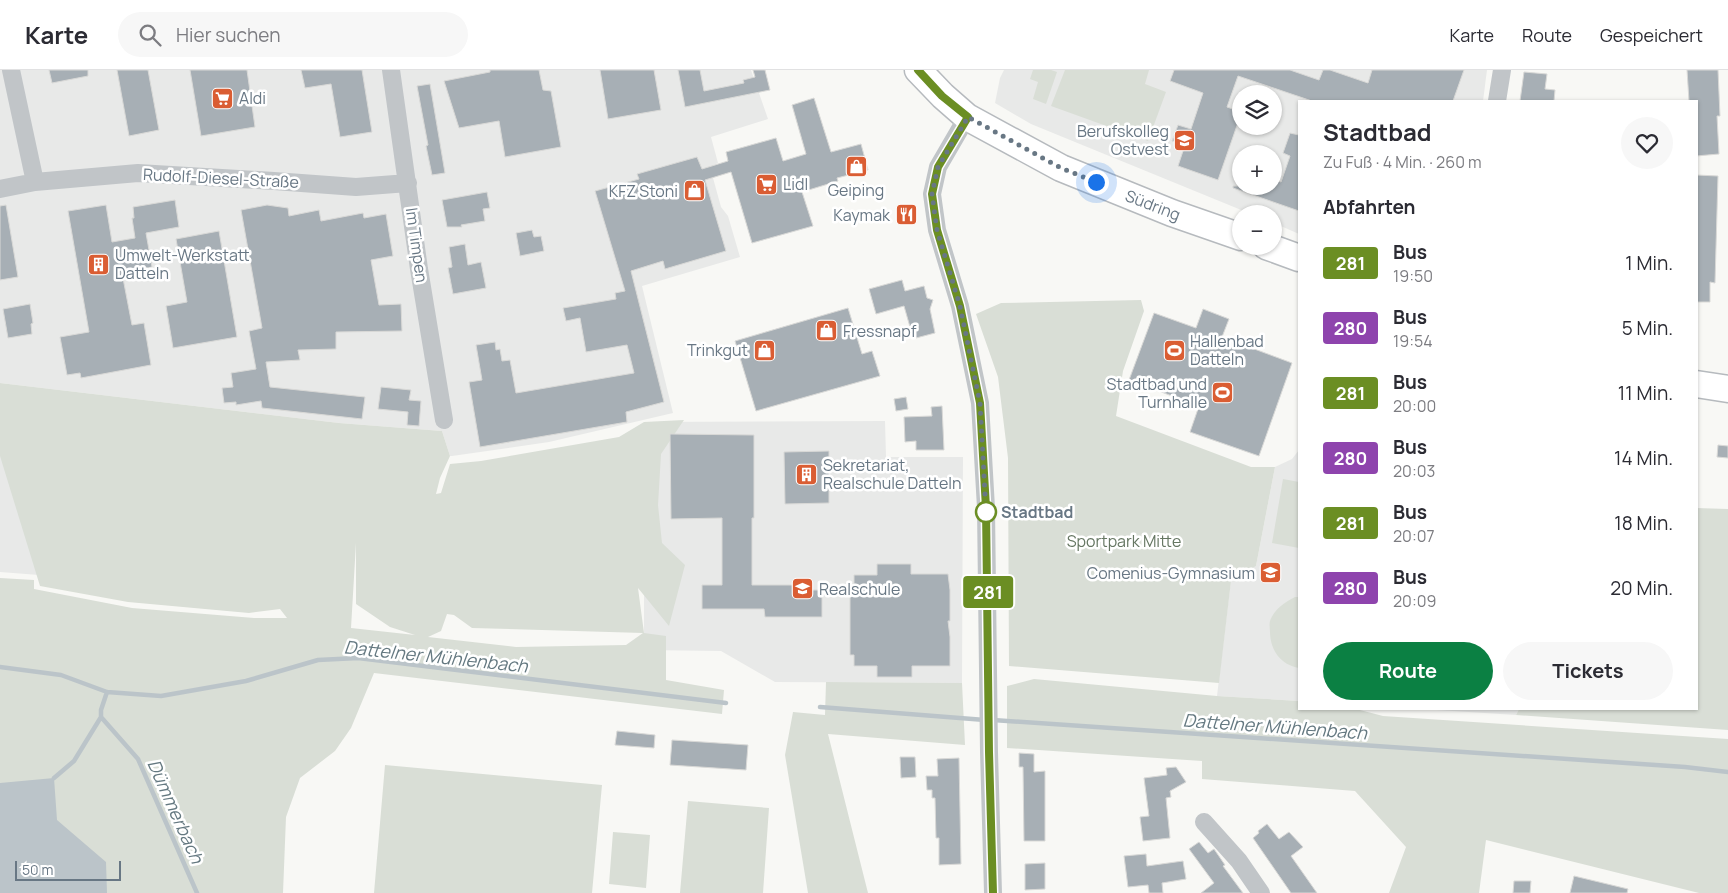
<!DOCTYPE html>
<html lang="de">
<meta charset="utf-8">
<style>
body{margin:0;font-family:Manrope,sans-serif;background:#f7f7f7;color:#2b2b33;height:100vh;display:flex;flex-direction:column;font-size:19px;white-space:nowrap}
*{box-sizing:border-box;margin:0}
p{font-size:16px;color:#7c7c81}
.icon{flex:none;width:28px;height:28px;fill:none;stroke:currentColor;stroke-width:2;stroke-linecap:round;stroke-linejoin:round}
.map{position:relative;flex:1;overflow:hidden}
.sheet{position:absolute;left:1298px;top:30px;width:400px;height:610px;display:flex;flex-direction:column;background:#fff;border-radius:0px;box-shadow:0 1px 4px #0004}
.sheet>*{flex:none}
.badge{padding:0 10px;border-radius:4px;font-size:18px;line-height:32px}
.controls{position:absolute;left:1232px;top:15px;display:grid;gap:10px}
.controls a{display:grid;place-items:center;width:50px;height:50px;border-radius:50%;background:#fff;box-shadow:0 1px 4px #0004;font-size:25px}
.scale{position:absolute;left:15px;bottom:12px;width:106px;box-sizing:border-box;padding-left:5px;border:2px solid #687784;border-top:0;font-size:14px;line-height:18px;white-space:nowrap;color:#687784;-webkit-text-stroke:4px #fff;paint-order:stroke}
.you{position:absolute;width:25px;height:25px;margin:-12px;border:4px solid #fff;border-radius:50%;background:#1a73e8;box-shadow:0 0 0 8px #1a73e833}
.map>.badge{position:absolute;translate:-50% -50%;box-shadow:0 0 0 2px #fff}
h2{padding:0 25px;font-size:19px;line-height:45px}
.round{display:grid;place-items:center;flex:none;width:52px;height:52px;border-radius:26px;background:#f7f7f7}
.overview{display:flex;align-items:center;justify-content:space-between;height:85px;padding:0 25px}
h1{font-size:24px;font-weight:700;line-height:38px}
.primary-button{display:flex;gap:10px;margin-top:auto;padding:10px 25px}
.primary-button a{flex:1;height:58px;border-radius:30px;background:#0b8043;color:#fff;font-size:20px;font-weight:700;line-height:58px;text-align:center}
.primary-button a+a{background:#f7f7f7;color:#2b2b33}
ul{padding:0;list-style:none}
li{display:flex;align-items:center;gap:15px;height:65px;padding:0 25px}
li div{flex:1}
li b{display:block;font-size:19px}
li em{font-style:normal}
li .badge{min-width:55px;font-weight:700;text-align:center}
header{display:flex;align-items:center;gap:30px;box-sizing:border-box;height:70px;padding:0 25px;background:#fff;border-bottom:1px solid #e1e1e2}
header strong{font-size:24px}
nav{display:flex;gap:28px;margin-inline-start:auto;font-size:18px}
.search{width:350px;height:45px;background:#f7f7f7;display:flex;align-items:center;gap:12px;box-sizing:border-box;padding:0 18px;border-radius:28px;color:#7c7c81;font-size:19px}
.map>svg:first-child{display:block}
.built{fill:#e8e9e8;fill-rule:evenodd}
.green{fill:#d9ded6;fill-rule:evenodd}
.water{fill:#bbc4c9}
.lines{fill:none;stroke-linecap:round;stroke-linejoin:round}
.stream{stroke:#bbc4c9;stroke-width:4.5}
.building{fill:#a7afb5;stroke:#d9d9d7}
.primary-casing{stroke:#b6babe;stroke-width:29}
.minor{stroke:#c1c5c8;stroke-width:18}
.primary{stroke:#fff;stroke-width:26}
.line-casing{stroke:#fff;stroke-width:11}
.line{stroke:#6b8e23;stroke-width:8}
.walk{stroke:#687784;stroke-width:5;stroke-dasharray:0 9}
.stop-dot{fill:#fff;stroke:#6b8e23;stroke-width:2.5}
.labels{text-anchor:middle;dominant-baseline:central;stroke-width:5;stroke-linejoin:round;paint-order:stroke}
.poi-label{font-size:16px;fill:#687784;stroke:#fff;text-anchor:start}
.street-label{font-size:16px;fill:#687784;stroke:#fff}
.stop-label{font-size:16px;font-weight:bold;fill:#687784;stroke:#fff;text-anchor:start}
.park-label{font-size:16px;fill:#667763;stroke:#fff}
.water-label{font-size:18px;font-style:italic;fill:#647880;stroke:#fff}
</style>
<header>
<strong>Karte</strong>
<div class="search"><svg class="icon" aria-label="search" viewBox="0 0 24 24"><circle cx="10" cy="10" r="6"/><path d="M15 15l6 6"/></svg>Hier suchen</div>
<nav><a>Karte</a><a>Route</a><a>Gespeichert</a></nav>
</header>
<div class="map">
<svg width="1728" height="823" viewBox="0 0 1728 823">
<rect width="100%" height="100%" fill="#f8f8f5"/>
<path class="built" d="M0,0h751l17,49 -57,18 7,26 -8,4 11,40 7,9 12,41 -98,29 31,127 -124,29 -97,14h-2l-8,-25 -103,-8 -339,-40z
M1004,0h483l-4,31h-184v133l-25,-11v-9h-23l-220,-90 -36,-21 5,-25zM1241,24h33v32h-33zM1241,84h33v32h-33z
M885,351l1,36h77l-1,226 -187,-1 -54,-31 -77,-1v-228z
M1299,380v251l-82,-5 14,-116 25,-14 19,-99 17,-8z
M0,383l39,122 -39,-3z
M1421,639h98l-3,6z"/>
<path class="green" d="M1033,0h18l6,2 -11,32 -13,-5 5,-17 -8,-3z
M1065,0h84l-4,14 21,8 -18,49 -97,-35z
M1141,230l3,11 -21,60 -7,45 135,51h24l-19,99 -25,15 -12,102 -210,-17 -1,-208 -10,-81 -22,-63 25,-11z
M0,313l339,40 103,8 8,25 -10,22 -4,16 5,-1 9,-29 31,-3 138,-24 25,-15 40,-2 -23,34 -3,51 4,38 23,22 -16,61 -31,-38 6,45 22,3v44l58,10 -2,24 -348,-41 -23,55 -16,23 -35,27 -14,39 -3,76h-283v-315l34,2v9l98,19 122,10h33l-7,-9 -31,4 -121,-11 -88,-16 -40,-130zM356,473v61l34,23 25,8 -64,-7zM447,544l7,1 18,13 171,5 -17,12 -110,2 -88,-10 13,-6z
M1283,409l16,3v66l-27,-5z
M1696,438l32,1v221l-212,-15 3,-6h177z
M1295,527h4v71c-18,-3 -29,-18 -29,-36 0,-3 -1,-8 0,-11 4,-12 15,-19 25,-24z
M1034,609l183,17 82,5v8h57l27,7 345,23v154h-29l-213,-53 -7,53h-90l17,-46 -51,-56 -153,-12v-18l-195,-13v-62z
M826,612l136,1 3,62 -137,-11 40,159h-60l-23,-138 8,-43 32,3z
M385,695l217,20 -10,108h-218z
M688,731l81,7 -6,85h-83z
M613,762l37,3 -4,53 -37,-4z"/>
<path class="water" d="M54,708l3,42 49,42 1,31h-107v-110z"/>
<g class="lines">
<path class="stream" d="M0,597l61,8 46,17 54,4 85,-15 72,-21 40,-2 368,45
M107,622l-6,18v7l37,42 59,134
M820,637l165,13
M993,650l692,47 43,5
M54,708l20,-17 27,-44"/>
</g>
<path class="building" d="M49,0h39v6l-36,7z
M117,0h31l11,60 -30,6z
M190,0h57l8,57 -54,9z
M301,0h61l10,62 -32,5 -9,-53 -26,4z
M490,0h49l4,20 8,1 10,56 -56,10 -6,-36 -40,7 -15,-47 46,-9z
M600,0h54l7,40 -53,9z
M678,0h22l4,21 40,-8 -1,-3 12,-3 -2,-7h12l5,20 -85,17z
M1174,0h116l29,10 4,-10h7l38,13 4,-13h92l-11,31h-141l-74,-25 -11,31 14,5v2l-23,66 -40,-14 7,-21 -13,-4 6,-16 13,4 12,-36 -33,-12z
M1687,0h31l2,46h-3l2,38 -23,2v-55h-7z
M1524,2l23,2 -2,15 10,1 -1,11h-34z
M430,14l15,89 -13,2 -6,-29 2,-1 -11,-59z
M814,28l17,54 30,-8 7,26 -31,8 1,3 -36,11 11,34 -61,17 -21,-71 -26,8 21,71 -61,18 -2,-8 -32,10 33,131 -38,10 1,10 -147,25 -11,-65 13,-2 -6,-35 19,-3 1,8 4,-1 2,12 8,-1 6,33 118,-20 -7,-28 -41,7 -6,-34 -14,3 -3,-13 53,-9 -1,-6 10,-2 -30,-100 44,-12 -2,-5 60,-17 5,12 26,-8 -2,-9 50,-14 7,23 23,-7 -14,-49z
M1290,63l9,2v76l-66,-23v-2h41v-7l7,3 9,-26 -7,-3z
M1696,105l22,1 -3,107 -5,-1v20h-14z
M487,122l3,16 -7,1 2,12 -24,4 1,2h-15l-5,-27z
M175,130l4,27 -33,6 6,34 -30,6 10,52 12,-2 7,42 -70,13 -1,-5 -13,2 -7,-38 29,-5 -21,-121 38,-6 6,37 23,-4 -3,-20h2l-1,-11z
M6,135l12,72 -18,3v-74z
M267,135l21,3 1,8 30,-6 2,11 42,-8 1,5 22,-4 7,42 -22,4 8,45 22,-1 1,27 -66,1v17l-38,1 2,10 -34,2 4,25 95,10 -3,22 -100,-11 -1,-7 -25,4v-3l-12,1 -2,-15 11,-1 -2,-14 25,-4 -7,-38 13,-3 -21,-118z
M532,160l2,7 7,-1 3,15 -24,5 -4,-23z
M219,161l18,106 -64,11 -7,-42 21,-4 -11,-63z
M465,174l3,21 13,-3 5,26 -33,6 -5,-26 4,-1 -3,-20z
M902,210l3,11 19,-5 3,12 6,2 -3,9 5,24 -19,5 -4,-12 -2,1 -6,-21 -28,8 -7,-25z
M30,234l3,19 -2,1 1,10 -24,4 -5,-29z
M848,238l14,46 10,-3 8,25 -124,35 -21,-70z
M1203,239l26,10 -7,18 70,26 -33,93 -69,-24 9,-26 -70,-26 25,-67 42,15z
M381,317l30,3 -2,10 12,1 -2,25 -12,-1 1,-13 -30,-3z
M906,327l2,12 -12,2 -2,-12z
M942,336l2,44h-28v-9l-11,1 -1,-25 28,-1 -1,-9z
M670,364l84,1v83h-2v67h49v5h21v27h-57l-1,-8h-62v-24h20v-67l-51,1z
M1718,375l10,1v12l-11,-1z
M829,381v52l-44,1 -1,-52z
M877,494h34v10h37l2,16v31h-2l2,16v29h-38v11h-35v-11h-23v-11h-4v-71h4v-9h23z
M617,661l38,4 -1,13 -39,-3z
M672,670l76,5 -2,25 -76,-5z
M1019,683l15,1v18l11,-1v70h-21l-1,-74h-4z
M900,687h15l1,20 -15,1z
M959,688l2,106 -22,1v-27h-3l-1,-40h-3v-8h-5l-1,-14h12l-1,-17z
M1176,697l10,15 -16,9 1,6 -5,1 4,40 -27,3 -3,-24 9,-1 -5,-38 23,-3 -1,-7z
M1267,754l12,15 10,-7 14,15 -12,9 26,37h-26l-38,-55 6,-5 -1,-2z
M1199,772l9,11 6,-4 11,16 -2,1 20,27h-42l13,-10 -25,-34z
M1146,784l1,12 36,-5 3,18 -24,4 1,10h-14l-1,-8 -20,2 -4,-31z
M1045,793v26l-20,1v-26z
M1574,806l54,13 -1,4h-57z
M1514,811h17l-1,12h-17z"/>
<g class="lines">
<defs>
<path id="primary" d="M918,0l25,26 24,21 94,51 111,45 69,24
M1266,176l33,12
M1696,314l32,5"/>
</defs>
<use href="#primary" class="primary-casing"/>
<path class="minor" d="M11,0l24,112
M391,0l28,199 25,151
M1497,31l5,-31
M967,47l-29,50 -6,27 5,36 23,76 20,97 6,105 3,244 4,141
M0,119l35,-7 103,-9 136,8 82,6 52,-4
M1204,752l35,39 22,32"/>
<use href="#primary" class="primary"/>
</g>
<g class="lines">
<defs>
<path id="line" d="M918,0l24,26 26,21 -30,50 -6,27 5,36 23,76 20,97 6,105 3,244 4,141"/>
</defs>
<use href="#line" class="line-casing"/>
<use href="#line" class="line"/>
<path class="walk" d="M986,442l-6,-109 -20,-97 -23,-76 -5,-36 6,-27 30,-50 93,51 35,14"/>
</g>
<defs>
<symbol id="supermarket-square" viewBox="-11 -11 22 22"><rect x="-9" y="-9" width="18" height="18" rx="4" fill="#da5d33" stroke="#fff"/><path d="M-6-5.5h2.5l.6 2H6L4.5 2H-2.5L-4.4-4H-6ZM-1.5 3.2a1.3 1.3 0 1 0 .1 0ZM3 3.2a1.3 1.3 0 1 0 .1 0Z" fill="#fff"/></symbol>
<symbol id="school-square" viewBox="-11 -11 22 22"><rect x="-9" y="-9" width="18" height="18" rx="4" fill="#da5d33" stroke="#fff"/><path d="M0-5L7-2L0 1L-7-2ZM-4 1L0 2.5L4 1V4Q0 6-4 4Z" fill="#fff"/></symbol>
<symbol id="shop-square" viewBox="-11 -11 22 22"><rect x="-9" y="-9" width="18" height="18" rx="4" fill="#da5d33" stroke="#fff"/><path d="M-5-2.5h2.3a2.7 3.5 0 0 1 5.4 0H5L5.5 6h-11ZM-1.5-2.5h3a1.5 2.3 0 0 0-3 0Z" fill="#fff"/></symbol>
<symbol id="restaurant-square" viewBox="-11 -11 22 22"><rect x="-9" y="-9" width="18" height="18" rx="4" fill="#da5d33" stroke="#fff"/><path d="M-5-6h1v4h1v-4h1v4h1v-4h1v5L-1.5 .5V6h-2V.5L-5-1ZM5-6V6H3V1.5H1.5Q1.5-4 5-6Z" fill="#fff"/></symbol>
<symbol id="building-square" viewBox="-11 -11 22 22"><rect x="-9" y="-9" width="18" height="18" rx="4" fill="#da5d33" stroke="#fff"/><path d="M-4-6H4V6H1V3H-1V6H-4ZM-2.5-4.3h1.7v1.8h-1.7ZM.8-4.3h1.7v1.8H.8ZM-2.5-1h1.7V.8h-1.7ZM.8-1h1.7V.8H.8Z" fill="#fff"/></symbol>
<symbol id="stadium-square" viewBox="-11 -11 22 22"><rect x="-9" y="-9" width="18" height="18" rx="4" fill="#da5d33" stroke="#fff"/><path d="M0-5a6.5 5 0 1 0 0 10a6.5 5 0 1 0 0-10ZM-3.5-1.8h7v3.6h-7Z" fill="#fff"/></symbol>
</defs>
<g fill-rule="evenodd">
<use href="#supermarket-square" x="210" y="16" width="25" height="25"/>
<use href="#school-square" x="1172" y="58" width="25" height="25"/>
<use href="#shop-square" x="844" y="84" width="25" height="25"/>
<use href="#supermarket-square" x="754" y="102" width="25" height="25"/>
<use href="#shop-square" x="682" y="108" width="25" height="25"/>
<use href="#restaurant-square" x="894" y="132" width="25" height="25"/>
<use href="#building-square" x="86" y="182" width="25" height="25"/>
<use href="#shop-square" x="814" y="248" width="25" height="25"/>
<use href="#shop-square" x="752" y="268" width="25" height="25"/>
<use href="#stadium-square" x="1162" y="268" width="25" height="25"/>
<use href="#stadium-square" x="1210" y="310" width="25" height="25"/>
<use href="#building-square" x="794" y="392" width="25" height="25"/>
<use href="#school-square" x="1258" y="490" width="25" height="25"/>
<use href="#school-square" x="790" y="506" width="25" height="25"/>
</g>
<circle class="stop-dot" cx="986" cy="442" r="10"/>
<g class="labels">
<g class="poi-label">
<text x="239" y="28">Aldi</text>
<text x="1169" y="61" text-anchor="end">Berufskolleg<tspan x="1169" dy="18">Ostvest</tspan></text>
<text x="783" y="114">Lidl</text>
<text x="856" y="120" text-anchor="middle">Geiping</text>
<text x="678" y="121" text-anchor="end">KFZ Stoni</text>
<text x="890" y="145" text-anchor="end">Kaymak</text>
<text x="115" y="185">Umwelt-Werkstatt<tspan x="115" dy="18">Datteln</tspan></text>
<text x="843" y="261">Fressnapf</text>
<text x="1190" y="271">Hallenbad<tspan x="1190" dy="18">Datteln</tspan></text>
<text x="748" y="280" text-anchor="end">Trinkgut</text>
<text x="1207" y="314" text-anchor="end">Stadtbad und<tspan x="1207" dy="18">Turnhalle</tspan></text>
<text x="823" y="395">Sekretariat,<tspan x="823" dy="18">Realschule Datteln</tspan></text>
<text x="1255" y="503" text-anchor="end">Comenius-Gymnasium</text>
<text x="819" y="519">Realschule</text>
</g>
<g class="street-label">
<text transform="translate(221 108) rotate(3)">Rudolf-Diesel-Straße</text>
<text transform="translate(1153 135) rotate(21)">Südring</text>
<text transform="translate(417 175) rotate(82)">Im Timpen</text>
</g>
<g class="stop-label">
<text x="1001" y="442">Stadtbad</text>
</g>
<g class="park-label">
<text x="1124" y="471">Sportpark Mitte</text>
</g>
<g class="water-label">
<text transform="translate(436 586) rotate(6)">Dattelner Mühlenbach</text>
<text transform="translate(1275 656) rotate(4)">Dattelner Mühlenbach</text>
<text transform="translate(176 741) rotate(66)">Dümmerbach</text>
</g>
</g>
</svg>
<div class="controls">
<a><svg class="icon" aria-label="layers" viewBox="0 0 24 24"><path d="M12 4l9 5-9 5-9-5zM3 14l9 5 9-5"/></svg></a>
<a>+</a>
<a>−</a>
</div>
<div class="scale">50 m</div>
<div class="you" style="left:1096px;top:112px"></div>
<b class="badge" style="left:988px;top:522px;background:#6b8e23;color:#fff">281</b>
<section class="sheet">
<div class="overview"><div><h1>Stadtbad</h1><p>Zu Fuß · 4 Min. · 260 m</p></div><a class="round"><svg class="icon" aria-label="heart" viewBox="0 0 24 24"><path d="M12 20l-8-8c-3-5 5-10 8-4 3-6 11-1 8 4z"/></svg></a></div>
<h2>Abfahrten</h2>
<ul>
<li><span class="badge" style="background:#6b8e23;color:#fff">281</span><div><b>Bus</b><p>19:50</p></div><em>1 Min.</em></li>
<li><span class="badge" style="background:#8e44ad;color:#fff">280</span><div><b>Bus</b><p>19:54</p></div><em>5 Min.</em></li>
<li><span class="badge" style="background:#6b8e23;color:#fff">281</span><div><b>Bus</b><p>20:00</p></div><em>11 Min.</em></li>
<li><span class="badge" style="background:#8e44ad;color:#fff">280</span><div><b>Bus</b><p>20:03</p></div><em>14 Min.</em></li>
<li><span class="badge" style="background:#6b8e23;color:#fff">281</span><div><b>Bus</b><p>20:07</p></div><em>18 Min.</em></li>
<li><span class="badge" style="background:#8e44ad;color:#fff">280</span><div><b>Bus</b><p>20:09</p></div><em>20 Min.</em></li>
</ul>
<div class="primary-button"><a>Route</a><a>Tickets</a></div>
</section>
</div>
